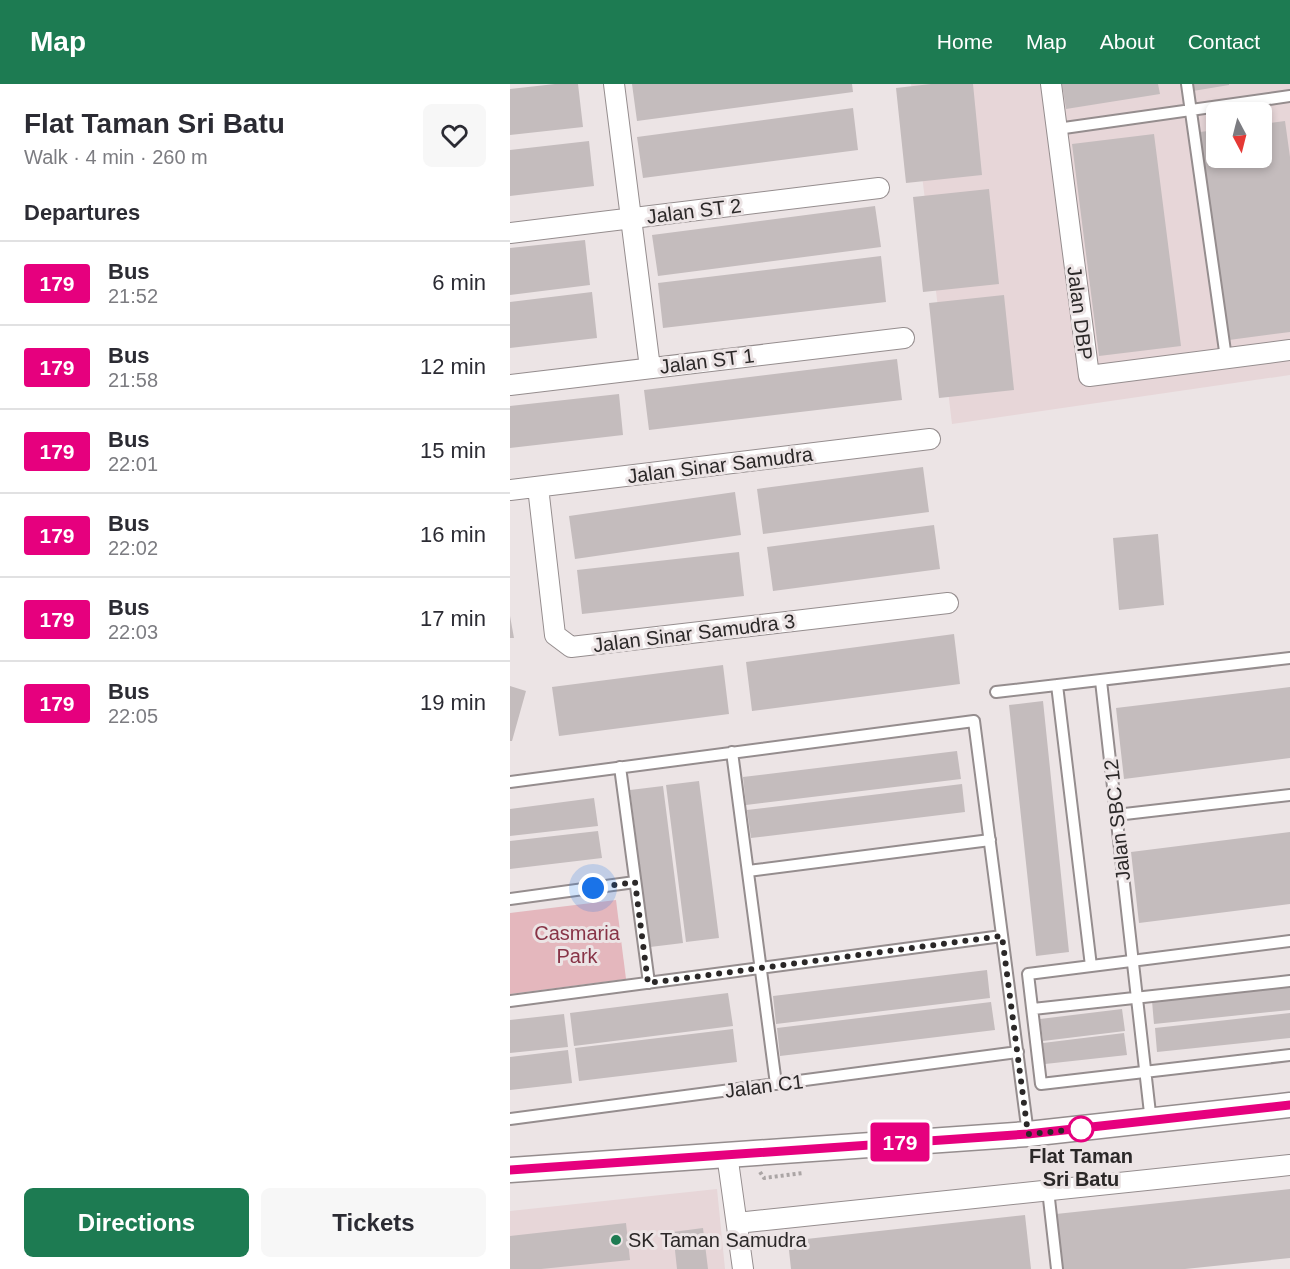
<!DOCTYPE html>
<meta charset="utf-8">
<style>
body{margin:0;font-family:Helvetica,sans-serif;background:#f7f7f7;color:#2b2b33;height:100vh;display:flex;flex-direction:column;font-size:22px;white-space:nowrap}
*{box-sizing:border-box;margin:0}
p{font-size:20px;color:#7c7c81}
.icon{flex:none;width:33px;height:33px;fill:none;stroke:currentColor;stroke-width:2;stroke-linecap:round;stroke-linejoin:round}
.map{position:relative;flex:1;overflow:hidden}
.details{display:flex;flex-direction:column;background:#fff;width:510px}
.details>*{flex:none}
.badge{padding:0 12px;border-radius:4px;font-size:21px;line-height:39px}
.needle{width:39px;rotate:173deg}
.buttons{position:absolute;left:696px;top:18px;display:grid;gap:12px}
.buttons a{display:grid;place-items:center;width:66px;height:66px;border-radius:9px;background:#fff;box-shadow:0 3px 9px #0003;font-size:30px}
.you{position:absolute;width:30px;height:30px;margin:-15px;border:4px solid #fff;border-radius:50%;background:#1a73e8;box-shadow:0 0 0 9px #1a73e833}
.map>.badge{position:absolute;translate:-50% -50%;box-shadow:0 0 0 3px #fff}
h2{padding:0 24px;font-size:22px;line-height:54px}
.round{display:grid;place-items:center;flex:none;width:63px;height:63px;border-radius:9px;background:#f7f7f7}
.overview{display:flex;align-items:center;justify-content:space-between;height:102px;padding:0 24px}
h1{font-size:28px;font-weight:800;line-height:45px}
.action{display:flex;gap:12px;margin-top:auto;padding:12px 24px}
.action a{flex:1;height:69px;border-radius:9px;background:#1d7b52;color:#fff;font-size:24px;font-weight:800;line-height:69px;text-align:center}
.action a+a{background:#f7f7f7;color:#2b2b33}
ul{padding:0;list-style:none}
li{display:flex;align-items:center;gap:18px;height:84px;padding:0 24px;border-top:2px solid #e1e1e2}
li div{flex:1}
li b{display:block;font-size:22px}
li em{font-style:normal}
li .badge{min-width:66px;font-weight:700;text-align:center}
header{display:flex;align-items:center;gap:36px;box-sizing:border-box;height:84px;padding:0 30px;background:#1d7b52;color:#fff}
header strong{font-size:28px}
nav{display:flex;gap:33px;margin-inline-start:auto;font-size:21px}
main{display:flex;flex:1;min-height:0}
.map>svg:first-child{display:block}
.built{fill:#e7d6d8;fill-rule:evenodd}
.green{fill:#e4b7bd}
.building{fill:#c4bcbd}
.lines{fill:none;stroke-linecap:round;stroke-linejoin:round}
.service-casing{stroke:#958d8e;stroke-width:14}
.minor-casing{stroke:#958d8e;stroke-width:22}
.tertiary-casing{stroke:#958d8e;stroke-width:27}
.path{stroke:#aba5a5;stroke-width:4;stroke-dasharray:3 3;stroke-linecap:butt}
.service{stroke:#fff;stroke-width:10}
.minor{stroke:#fff;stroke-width:20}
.tertiary{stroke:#fff;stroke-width:24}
.line-casing{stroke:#fff;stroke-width:14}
.line{stroke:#e6007e;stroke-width:9}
.walk{stroke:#2b2828;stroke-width:6;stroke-dasharray:0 10.8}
.stop-dot{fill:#fff;stroke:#e6007e;stroke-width:3}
.poi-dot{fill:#1d7b52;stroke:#ece4e5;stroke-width:2}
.labels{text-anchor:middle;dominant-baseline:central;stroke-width:6;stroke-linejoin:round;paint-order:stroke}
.street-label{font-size:20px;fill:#2b2828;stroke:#ece4e5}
.park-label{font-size:20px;fill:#883447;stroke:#ece4e5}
.stop-label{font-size:20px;font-weight:bold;fill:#2b2828;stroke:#ece4e5}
.poi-label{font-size:20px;fill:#2b2828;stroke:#ece4e5;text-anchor:start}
</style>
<header>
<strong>Map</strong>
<nav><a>Home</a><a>Map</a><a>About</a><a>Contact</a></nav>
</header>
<main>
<section class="details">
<div class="overview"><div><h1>Flat Taman Sri Batu</h1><p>Walk · 4 min · 260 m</p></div><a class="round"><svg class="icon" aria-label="heart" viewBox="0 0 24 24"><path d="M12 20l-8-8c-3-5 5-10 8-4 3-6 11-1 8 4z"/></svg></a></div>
<h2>Departures</h2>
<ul>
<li><span class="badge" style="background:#e6007e;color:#fff">179</span><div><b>Bus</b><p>21:52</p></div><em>6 min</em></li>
<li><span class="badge" style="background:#e6007e;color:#fff">179</span><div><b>Bus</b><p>21:58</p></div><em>12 min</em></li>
<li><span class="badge" style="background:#e6007e;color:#fff">179</span><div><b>Bus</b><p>22:01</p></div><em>15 min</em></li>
<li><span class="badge" style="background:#e6007e;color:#fff">179</span><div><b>Bus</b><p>22:02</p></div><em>16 min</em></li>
<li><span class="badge" style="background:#e6007e;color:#fff">179</span><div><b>Bus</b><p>22:03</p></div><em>17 min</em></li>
<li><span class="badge" style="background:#e6007e;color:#fff">179</span><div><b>Bus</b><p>22:05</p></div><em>19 min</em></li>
</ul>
<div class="action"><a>Directions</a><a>Tickets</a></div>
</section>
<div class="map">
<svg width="780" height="1185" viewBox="0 0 780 1185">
<rect width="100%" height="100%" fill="#ece4e5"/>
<path class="built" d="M401,0h379v291l-338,49zM706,28h46v46h-46z
M207,1105l8,80h-215v-58z"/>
<path class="green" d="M106,816l10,79 -116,15v-81z"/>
<path class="building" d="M45,0h23l5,43 -73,8v-46z
M122,0h220l1,8 -216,29z
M421,0h42l9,91 -76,8 -10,-95z
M552,0h96l2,10 -94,15z
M682,0h37v1l-36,6z
M343,24l5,42 -215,28 -6,-41z
M775,37l5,36v175l-61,8 -29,-208 16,-2v28h46v-34z
M644,50l27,212 -82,10 -27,-212z
M79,57l5,45 -84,10v-46z
M479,105l10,95 -76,8 -10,-95z
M365,122l6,41 -223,29 -6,-41z
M75,156l5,45 -80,10v-47z
M371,172l5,46 -223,26 -5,-45z
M82,208l5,46 -87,10v-46z
M494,211l10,95 -75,8 -10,-95z
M387,275l5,41 -253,30 -5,-40z
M109,310l4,41 -113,13v-42z
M413,383l6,45 -166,22 -6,-45z
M225,408l6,43 -166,24 -6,-43z
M424,441l6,44 -167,22 -6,-44z
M648,450l6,71 -45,5 -6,-72z
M229,468l5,44 -162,18 -5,-44z
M0,532l4,22h-4z
M444,550l6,50 -208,27 -6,-49z
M213,581l6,49 -170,22 -7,-49z
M0,602l16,5 -14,50h-2z
M780,603v71l-166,21 -8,-71z
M533,617l26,251 -33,4 -27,-251z
M447,667l4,28 -215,26 -3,-28z
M189,697l20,157 -33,4 -20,-157z
M452,700l3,28 -214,26 -4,-28z
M153,702l20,157 -33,4 -20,-157z
M84,714l4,28 -88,10v-27z
M88,747l4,27 -92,11v-28z
M780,748v72l-151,19 -8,-71z
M477,886l3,28 -214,26 -3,-28z
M780,902v24l-136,14 -2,-23z
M218,909l5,33 -159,20 -4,-33z
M481,918l4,28 -215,26 -3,-28z
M612,925l3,22 -82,10 -3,-22z
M780,929v25l-133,14 -2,-24z
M54,930l4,33 -58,6v-33z
M223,945l4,33 -158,19 -4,-33z
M614,949l3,22 -82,9 -2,-21z
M58,966l4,33 -62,7v-33z
M780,1105v69l-105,11h-123l-6,-55z
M515,1131l6,54h-240l-3,-28z
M116,1139l4,37 -89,9h-31v-33z
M193,1144l5,41h-31l-4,-37z"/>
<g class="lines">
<defs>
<path id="service" d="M677,0l39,274
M547,45l233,-33
M591,597l50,441
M547,601l34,281
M486,608l294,-34
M222,668l44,332
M110,683l29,216
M0,698l464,-61 54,413
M606,731l174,-20
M238,787l242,-31
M0,815l125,-17
M780,857l-262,33 13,110 249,-29
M0,917l492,-65
M523,925l257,-28
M0,1035l508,-67
M538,1106l9,79"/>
<path id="minor" d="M104,0l36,284
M541,0l38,292 201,-26
M0,149l369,-45
M0,301l394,-47
M28,403l17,148 16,12 377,-44
M0,406l420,-51
M217,1070l16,115
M227,1139l553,-58"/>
<path id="tertiary" d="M0,1086l518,-36 262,-29"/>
</defs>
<use href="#service" class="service-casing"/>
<use href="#minor" class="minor-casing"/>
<use href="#tertiary" class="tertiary-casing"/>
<path class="path" d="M250,1088l4,6 39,-5"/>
<use href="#service" class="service"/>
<use href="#minor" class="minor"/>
<use href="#tertiary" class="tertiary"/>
</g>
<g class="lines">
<defs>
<path id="line" d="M0,1086l518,-36 262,-29"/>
</defs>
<use href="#line" class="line-casing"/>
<use href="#line" class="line"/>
<path class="walk" d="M83,804l42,-6 13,101 354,-47 26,198 53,-5"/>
</g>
<circle class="stop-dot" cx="571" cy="1045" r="12"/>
<circle class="poi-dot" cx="106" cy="1156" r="6"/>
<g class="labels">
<g class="street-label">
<text transform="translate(184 127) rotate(-7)">Jalan ST 2</text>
<text transform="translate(570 229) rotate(83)">Jalan DBP</text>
<text transform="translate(197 277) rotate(-7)">Jalan ST 1</text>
<text transform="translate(210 381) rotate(-7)">Jalan Sinar Samudra</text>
<text transform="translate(184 549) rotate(-7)">Jalan Sinar Samudra 3</text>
<text transform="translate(607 736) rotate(-96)">Jalan SBC 12</text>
<text transform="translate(254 1002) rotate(-7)">Jalan C1</text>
</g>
<g class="park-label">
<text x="67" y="849">Casmaria<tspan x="67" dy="23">Park</tspan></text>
</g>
<g class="stop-label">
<text x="571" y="1072">Flat Taman<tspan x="571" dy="23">Sri Batu</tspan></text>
</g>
<g class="poi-label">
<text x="118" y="1156">SK Taman Samudra</text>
</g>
</g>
</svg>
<div class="buttons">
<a><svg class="needle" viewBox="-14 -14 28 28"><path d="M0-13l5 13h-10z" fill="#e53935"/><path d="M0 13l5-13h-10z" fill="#7c7c81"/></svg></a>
</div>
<div class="you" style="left:83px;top:804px"></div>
<b class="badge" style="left:390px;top:1058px;background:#e6007e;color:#fff">179</b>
</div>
</main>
